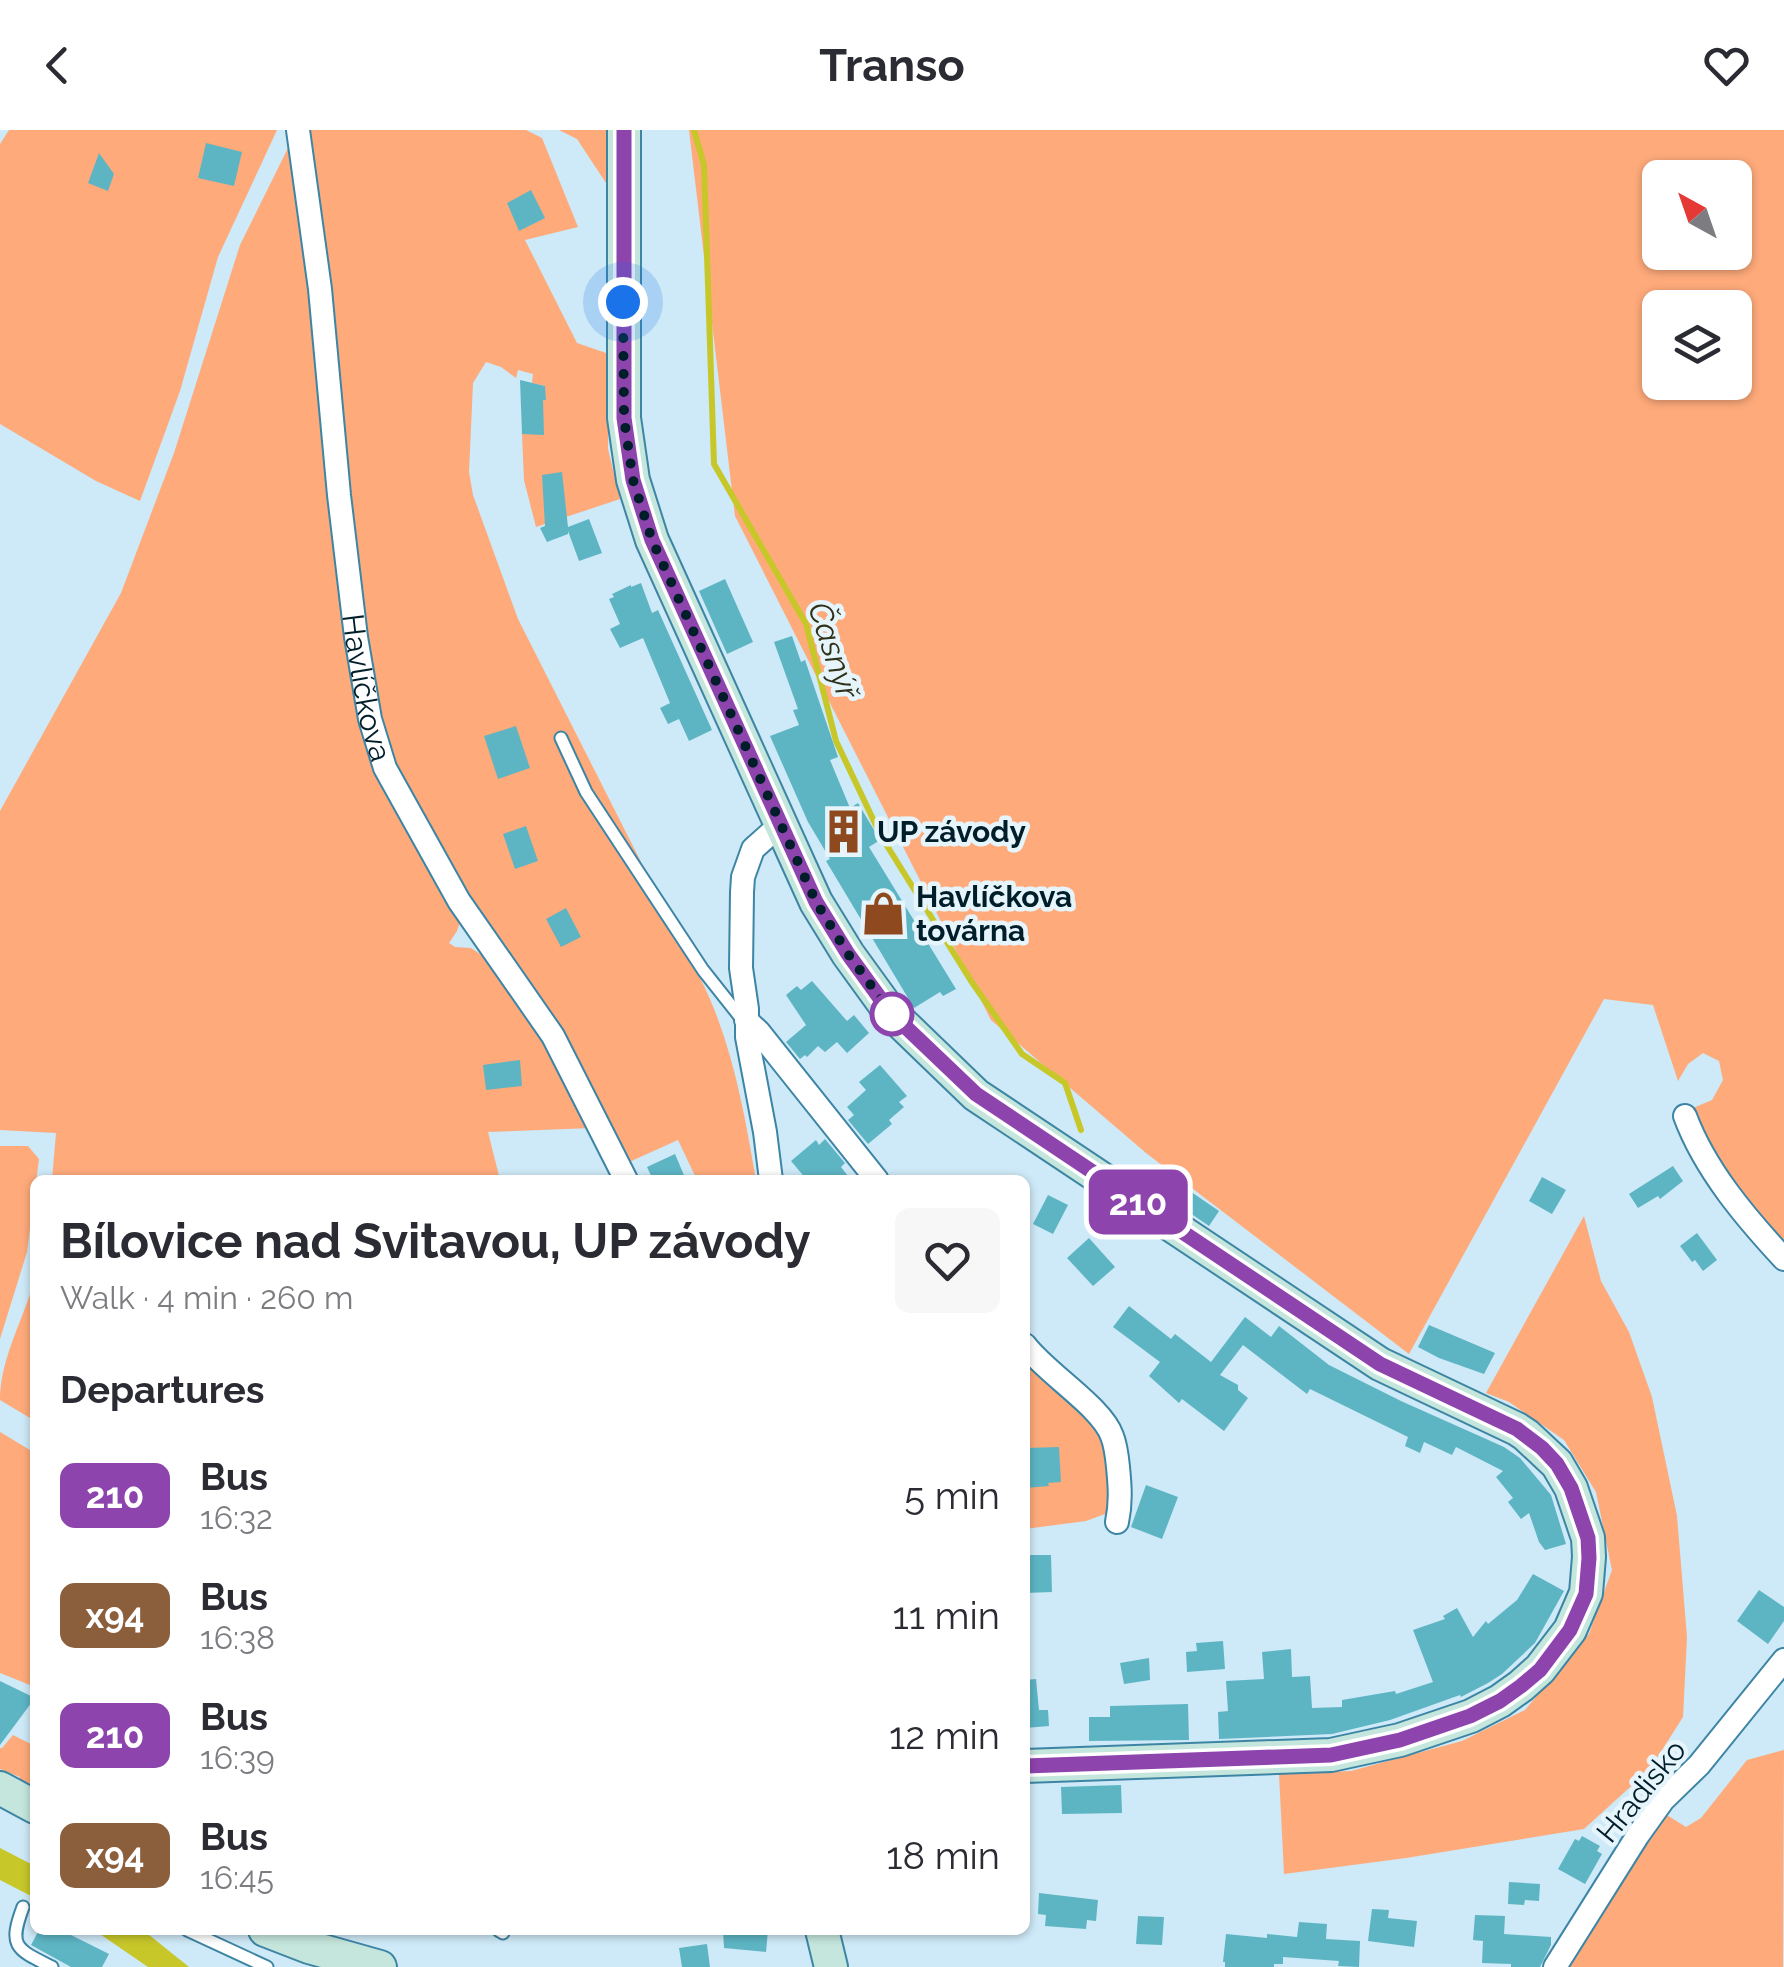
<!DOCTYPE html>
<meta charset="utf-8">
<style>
body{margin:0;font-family:Raleway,sans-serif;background:#f7f7f7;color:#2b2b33;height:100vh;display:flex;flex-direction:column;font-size:38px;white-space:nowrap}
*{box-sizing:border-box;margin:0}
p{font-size:32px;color:#7c7c81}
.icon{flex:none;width:55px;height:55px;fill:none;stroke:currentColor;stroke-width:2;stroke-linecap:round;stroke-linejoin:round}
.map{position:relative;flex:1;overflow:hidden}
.drawer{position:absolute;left:30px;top:1045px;width:1000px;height:760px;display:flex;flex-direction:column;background:#fff;border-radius:15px;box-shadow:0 2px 8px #0004}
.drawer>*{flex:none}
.badge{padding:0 20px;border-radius:15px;font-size:35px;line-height:65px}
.needle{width:65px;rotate:320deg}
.fabs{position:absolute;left:1642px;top:30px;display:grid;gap:20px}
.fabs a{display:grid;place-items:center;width:110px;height:110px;border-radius:15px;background:#fff;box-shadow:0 2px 8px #0004;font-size:50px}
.you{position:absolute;width:50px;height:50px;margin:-25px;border:8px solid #fff;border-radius:50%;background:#1a73e8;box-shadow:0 0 0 15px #1a73e833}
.map>.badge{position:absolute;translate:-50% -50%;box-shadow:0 0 0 5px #fff}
h2{padding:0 30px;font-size:38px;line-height:90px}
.round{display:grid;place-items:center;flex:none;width:105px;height:105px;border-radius:15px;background:#f7f7f7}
.summary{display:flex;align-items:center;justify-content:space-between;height:170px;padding:0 30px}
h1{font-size:48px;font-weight:700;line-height:75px}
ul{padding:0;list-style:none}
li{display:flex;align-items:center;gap:30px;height:120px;padding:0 30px}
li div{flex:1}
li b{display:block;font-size:38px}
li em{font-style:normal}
li .badge{min-width:110px;font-weight:700;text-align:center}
header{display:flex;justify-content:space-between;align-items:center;height:130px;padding:0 30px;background:#fff;font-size:45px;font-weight:700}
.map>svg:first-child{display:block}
.green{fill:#feaa7b;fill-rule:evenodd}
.water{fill:#c7c72a}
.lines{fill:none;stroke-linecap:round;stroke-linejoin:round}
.stream{stroke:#c7c72a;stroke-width:6}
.building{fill:#5db5c4}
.lane-casing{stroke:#3d85a5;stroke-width:15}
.street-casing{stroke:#3d85a5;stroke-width:26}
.secondary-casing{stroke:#3d85a5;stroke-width:36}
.lane{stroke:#fff;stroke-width:11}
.street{stroke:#fff;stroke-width:22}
.secondary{stroke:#c4e6dc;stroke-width:32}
.line-casing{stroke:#fff;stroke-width:22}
.line{stroke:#8e44ad;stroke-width:15}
.walk{stroke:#001e2a;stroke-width:10;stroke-dasharray:0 18}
.stop-dot{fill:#fff;stroke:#8e44ad;stroke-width:5}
.labels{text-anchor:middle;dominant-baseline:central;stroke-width:9;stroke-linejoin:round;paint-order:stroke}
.street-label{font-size:30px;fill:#001e2a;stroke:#e6f4fb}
.poi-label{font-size:30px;font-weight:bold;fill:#001e2a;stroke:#e6f4fb;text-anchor:start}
.water-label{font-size:32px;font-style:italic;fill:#303119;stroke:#e6f4fb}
</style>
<header><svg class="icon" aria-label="back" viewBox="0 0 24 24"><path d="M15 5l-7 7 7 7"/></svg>Transo<svg class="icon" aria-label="heart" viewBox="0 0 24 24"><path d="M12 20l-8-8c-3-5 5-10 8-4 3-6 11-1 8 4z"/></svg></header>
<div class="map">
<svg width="1784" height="1837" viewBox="0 0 1784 1837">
<rect width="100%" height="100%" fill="#cee9f7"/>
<path class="green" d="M9,0h268l-59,127 -38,134 -40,110 -44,-20 -96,-57v-280z
M305,0h221l16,8 36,89 -53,13 52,103 32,11 -1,95 12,50 -84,28 -12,-47 -2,-46h21v-34l2,-1v-13l-13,-3 1,-9 -15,-4 -2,8 -15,-11 -15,-5 -13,21 -4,89 4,23 45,124 123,243 -10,4c23,37 49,74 69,112 32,63 44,133 56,202h-59l-19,-40 -51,23 -212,-349 -41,-100z
M559,0h50l-1,56 -31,-47z
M689,0h1095v1121l-36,-44 -62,-102 7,3 19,-8 11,-20 -4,-19 -16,-8 -15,11 -10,17 -25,-76 -49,-6 -195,355 -263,-201 -155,-133 -256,-504zM1660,48h75v74h-75zM1660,178h75v74h-75z
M289,16l7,29 62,507 104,234 -5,15 -8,12 6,4 16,1 18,12 44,58 59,110 -104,4 12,48h-448l4,-47 -56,-3v-319l121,-218 53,-140 66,-208z
M0,1016h28l11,13 -12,93 -27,87z
M1584,1086l17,65 28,51 23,65 25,119 10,121 -4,80 -33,52 -66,60 -178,29 -122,16 -5,-100 72,-3 111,-30 63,-31 64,-76 23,-64 -16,-78 -32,-52 -55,-38 -23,-9z
M35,1148v143l-35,-21c0,-42 24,-81 35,-122z
M1032,1237l78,70 6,73 -30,11 -61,8v-155z
M0,1302l35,21v234l-35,-14z
M13,1605l22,11v50l-20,-11 5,-8 -20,-8v-21h2z
M1784,1620l-1,217h-219l98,-155 24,15 15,-9 46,-58z"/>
<path class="water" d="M0,1718l35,18v32l-35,-18z
M94,1800h49l46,37h-41z"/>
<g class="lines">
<path class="stream" d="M694,0l10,35 10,299 92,160 30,117 45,95 90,145 51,73 43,29 16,47"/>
</g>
<path class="building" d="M206,13l36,9 -8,34 -36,-8z
M99,23l15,21 -6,17 -20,-8z
M531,60l14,28 -26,13 -12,-28z
M520,250l25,6 1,14h-3l1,35 -22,-1z
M562,342l6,55 21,-8 13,34 -23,8 -11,-30v3l-21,8 -7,-14 5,-2 -3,-51z
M725,449l28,63 -26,12 -28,-63z
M641,453l11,30 6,-3 54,120 -23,11 -10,-22 -11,5 -8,-16 10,-5 -27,-65 -23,10 -10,-19 10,-5 -11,-25 5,-2 -2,-3 19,-9v2z
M792,506l9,26 4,-2 33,97 -8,3 20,48 8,-5 22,37 -11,7 87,142 -13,7 -3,-4 -26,16 -88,-147 4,-2 -22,-37 -38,-86 29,-11 -6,-15 5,-1 -24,-67z
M516,596l14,42 -32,11 -14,-43z
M526,696l12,35 -23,8 -12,-35z
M566,778l15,29 -20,10 -15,-28z
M812,851l35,40 7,-6 15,18 -22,20 -10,-11 -12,10 -7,-6 -11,11 -2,-2 -5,4 -14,-17 20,-17 -20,-30 11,-9 4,4z
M520,930l2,26 -36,4 -3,-25z
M880,935l27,31 -8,6 5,5 -15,13 3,4 -24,20 -20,-24 6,-5 -7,-8 19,-17 -7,-8z
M825,1009l20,24 -4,4 10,13h-44l-16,-19 25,-21 3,5z
M675,1024l11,26h-33l-6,-13z
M1673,1036l10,15 -23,18 -2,-3 -20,12 -9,-14z
M1162,1042l57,39 -10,15 -57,-39z
M1542,1047l24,13 -14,24 -23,-13z
M1048,1065l20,10 -15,29 -20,-10z
M1697,1103l20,27 -14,11 -8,-11 -3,2 -12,-16z
M1089,1108l26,29 -22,19 -26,-28z
M1129,1176l42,33 4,-5 36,28 34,-45 26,20 8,-11 50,39 72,36 103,46 16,11 31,37 15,49 -21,6 -6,-8 -10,-29 -8,6 -13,-17 5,-4 -17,-21 7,-6 -47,-24 -4,8 -28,-13 -4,11 -15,-7 3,-9 -98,-48 -3,5 -64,-49 -23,30 18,10v5l10,8 -24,33 -42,-32 -3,4 -30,-27 11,-14 -47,-35z
M1429,1195l66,28 -11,21 -45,-16 -21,-11z
M1059,1317l2,35 -13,1 1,3 -24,2v-40z
M1146,1355l32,12 -16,42 -31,-12z
M1025,1425h26l1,37 -27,1z
M1533,1444l31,17 -29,52 -33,31 -14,9 -27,14 -1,-2 -70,25 -58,14 -113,5 -1,-27 10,-1 -2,-30 38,-2 -2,-27 29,-3 1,28 18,-1 2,32 30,-1v-7l53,-9 1,3 37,-12 -20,-52 32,-11 -2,-3 14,-8 16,29 13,-16 2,3 29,-24z
M1759,1460l25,17v14l-16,23 -31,-23z
M1223,1511l2,28 -38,3 -1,-20 11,-1 -1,-8z
M1149,1528l1,22 -26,4 -4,-21z
M1036,1549l3,31h9l1,16 -24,2v-48z
M0,1551l35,17 -35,47z
M1188,1574l1,36 -100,1v-24h21v-11z
M1121,1655l1,28 -60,1 -1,-27z
M1582,1706l18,10 -3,5 5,3 -17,30 -27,-15 17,-30 4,2z
M1509,1752l31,2 -1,17 -14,-1 -1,5 -16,-1z
M1039,1763l59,7 -2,21 -9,-1 -1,9 -41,-3 1,-11 -8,-1z
M1372,1779l17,1 -1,8 29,3 -3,26 -46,-6z
M1475,1785l30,1 -1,18 47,3v8l-11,22h-29v-3l-29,-1 1,-22 -10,-1z
M1138,1786l26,1 -2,28 -26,-1z
M1299,1792l28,2 -1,15 34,2 -1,26 -21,-1 1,-5 -56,-4v7h-9v3h-49v-5h-2l3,-28 41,4v-4l30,3z
M39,1800h22l48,24 -7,13h-31l-40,-22z
M723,1800h45l-2,22 -42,-4z
M707,1814l3,23h-28l-3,-19z"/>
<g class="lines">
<defs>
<path id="lane" d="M561,608l25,54 117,178 38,48 5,2
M23,1777c-15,40 -7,42 29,60
M187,1800l80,37
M498,1800l5,3"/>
<g id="street">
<path id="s1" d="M298,0l22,159 19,206 17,142 14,82 15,49 74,133 94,135 73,144"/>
<path d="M746,890l13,12 118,148"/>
<path d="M1685,986c20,54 61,102 99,143"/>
<path d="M771,1050l-6,-48 -18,-95v-28l-6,-41 1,-76 1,-15 10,-28 29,-26"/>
<path d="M1025,1215c21,28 77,62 87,91 4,10 5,21 6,31 2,20 3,36 -1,55"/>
<path d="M1555,1837l83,-132 25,-35 36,-35 85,-105"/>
</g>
<path id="secondary" d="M624,0v288l9,62 19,60 164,362 32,52 42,58 86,83 404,269 137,65 9,6 31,29 14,24 17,50 1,19 -3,36 -16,37 -30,39 -19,17 -21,15 -29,15 -71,24 -69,15 -306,11
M0,1658l35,19
M265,1800l44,17 71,20
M822,1800l9,37"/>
</defs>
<use href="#lane" class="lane-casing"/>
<use href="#street" class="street-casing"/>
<use href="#secondary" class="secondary-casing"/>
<use href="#lane" class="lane"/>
<use href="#street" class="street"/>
<use href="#secondary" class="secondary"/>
</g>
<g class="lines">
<defs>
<path id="line" d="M624,0v288l9,62 19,60 164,362 32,52 42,58 86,82 404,270 137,65 25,19 15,16 14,24 17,50 1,20 -3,36 -16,36 -30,40 -19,16 -21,15 -30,15 -70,24 -69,15 -306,11"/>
</defs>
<use href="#line" class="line-casing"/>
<use href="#line" class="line"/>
<path class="walk" d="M623,172l1,116 9,62 19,60 164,362 32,52 44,60"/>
</g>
<defs>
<symbol id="building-bare" viewBox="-9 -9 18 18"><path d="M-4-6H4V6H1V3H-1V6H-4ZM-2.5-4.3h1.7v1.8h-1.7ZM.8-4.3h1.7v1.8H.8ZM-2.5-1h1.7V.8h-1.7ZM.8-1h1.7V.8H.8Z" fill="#8e4a1e" stroke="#e6f4fb" stroke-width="2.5" paint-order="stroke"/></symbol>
<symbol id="shop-bare" viewBox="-9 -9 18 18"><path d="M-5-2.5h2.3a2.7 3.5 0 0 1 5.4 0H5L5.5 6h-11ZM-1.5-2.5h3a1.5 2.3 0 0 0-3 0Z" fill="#8e4a1e" stroke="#e6f4fb" stroke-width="2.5" paint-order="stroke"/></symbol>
</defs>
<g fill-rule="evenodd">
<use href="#building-bare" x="812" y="670" width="63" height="63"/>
<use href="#shop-bare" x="852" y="752" width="63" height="63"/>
</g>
<circle class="stop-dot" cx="892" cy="884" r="20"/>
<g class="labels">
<g class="street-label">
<text stroke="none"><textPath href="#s1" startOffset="562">Havlíčkova</textPath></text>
<text transform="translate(1641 1661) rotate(-51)">Hradisko</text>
</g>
<g class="poi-label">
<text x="877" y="701">UP závody</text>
<text x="916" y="766">Havlíčkova<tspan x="916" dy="34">továrna</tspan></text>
</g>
<g class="water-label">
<text transform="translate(834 520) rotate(72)">Časnýř</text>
</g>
</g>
</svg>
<div class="fabs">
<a><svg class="needle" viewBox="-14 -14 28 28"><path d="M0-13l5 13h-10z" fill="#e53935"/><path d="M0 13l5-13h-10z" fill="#7c7c81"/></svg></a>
<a><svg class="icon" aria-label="layers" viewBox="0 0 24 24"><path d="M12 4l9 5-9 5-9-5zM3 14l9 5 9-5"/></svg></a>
</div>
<div class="you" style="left:623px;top:172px"></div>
<b class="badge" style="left:1138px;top:1072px;background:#8e44ad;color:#fff">210</b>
<section class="drawer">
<div class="summary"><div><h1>Bílovice nad Svitavou, UP závody</h1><p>Walk · 4 min · 260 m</p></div><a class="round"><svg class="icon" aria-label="heart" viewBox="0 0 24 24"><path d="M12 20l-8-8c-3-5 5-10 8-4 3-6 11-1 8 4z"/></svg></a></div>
<h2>Departures</h2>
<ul>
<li><span class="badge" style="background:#8e44ad;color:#fff">210</span><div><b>Bus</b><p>16:32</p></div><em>5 min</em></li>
<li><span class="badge" style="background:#8b5e3c;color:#fff">x94</span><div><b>Bus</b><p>16:38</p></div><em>11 min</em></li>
<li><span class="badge" style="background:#8e44ad;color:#fff">210</span><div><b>Bus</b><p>16:39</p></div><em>12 min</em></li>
<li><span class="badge" style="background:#8b5e3c;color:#fff">x94</span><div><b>Bus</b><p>16:45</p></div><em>18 min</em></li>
</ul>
</section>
</div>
